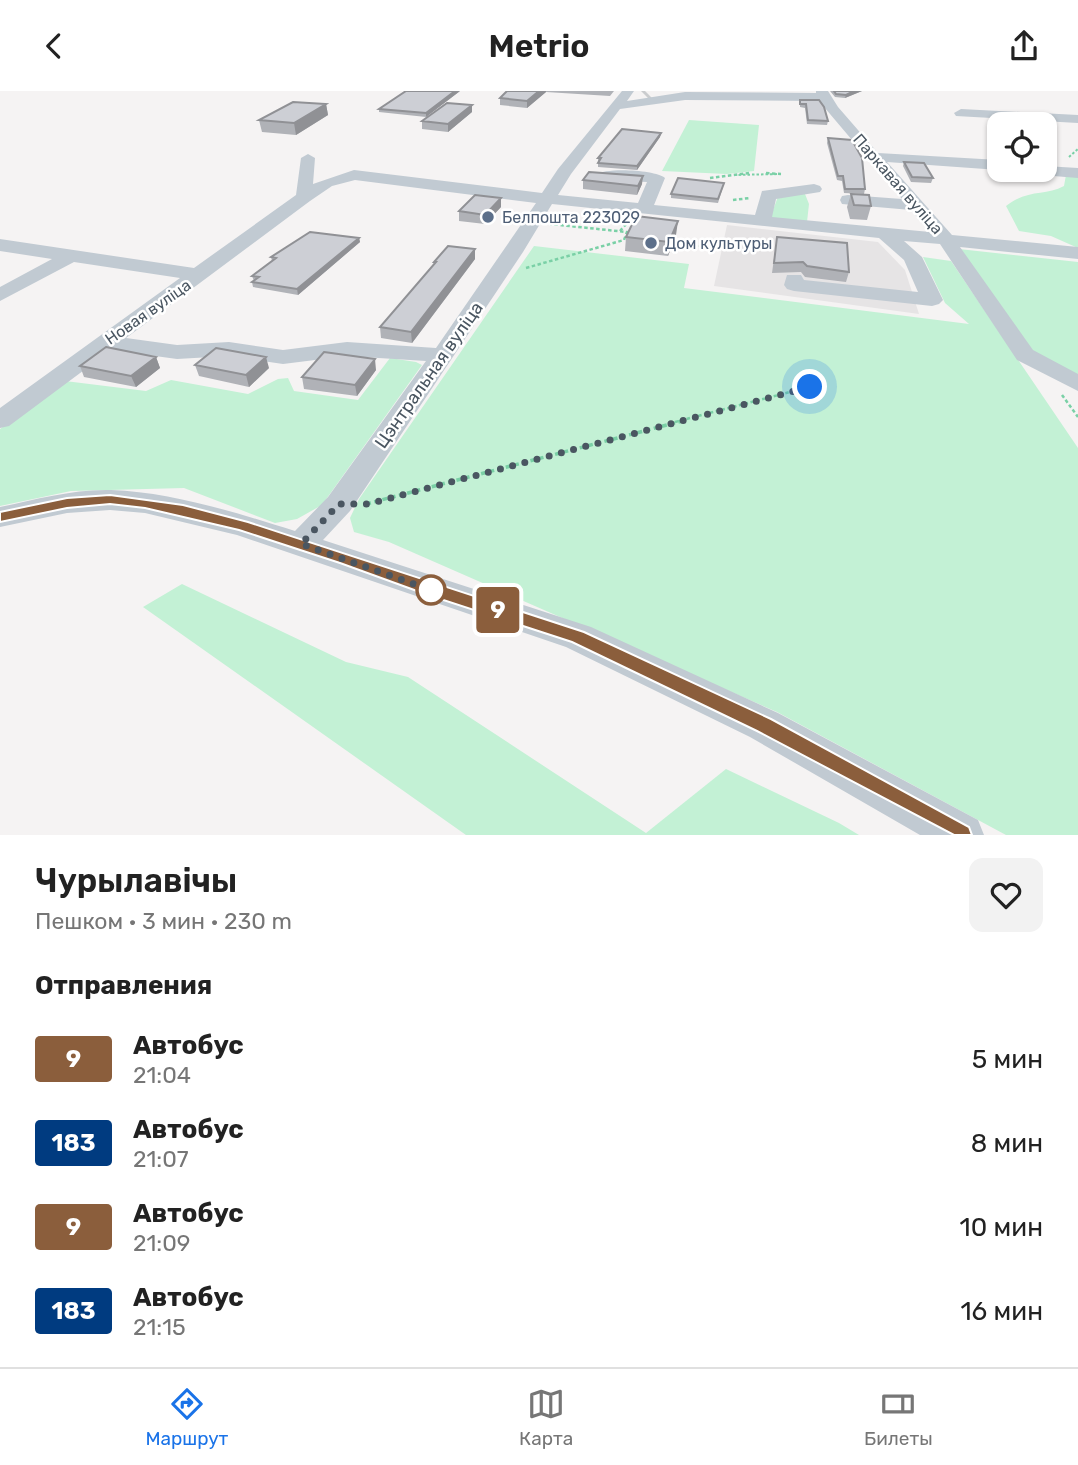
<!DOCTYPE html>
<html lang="ru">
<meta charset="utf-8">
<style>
body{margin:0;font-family:Rubik,sans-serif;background:#f2f2f2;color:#222;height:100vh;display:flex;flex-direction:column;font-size:26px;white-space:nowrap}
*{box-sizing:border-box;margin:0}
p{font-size:23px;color:#767676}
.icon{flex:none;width:38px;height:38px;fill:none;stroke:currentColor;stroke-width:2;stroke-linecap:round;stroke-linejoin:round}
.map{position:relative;height:744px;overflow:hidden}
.details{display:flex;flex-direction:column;background:#fff;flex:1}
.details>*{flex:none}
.badge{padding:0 14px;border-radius:5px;font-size:24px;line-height:46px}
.fabs{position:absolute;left:987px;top:21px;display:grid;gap:14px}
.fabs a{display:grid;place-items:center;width:70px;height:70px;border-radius:14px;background:#fff;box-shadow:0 2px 5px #0004;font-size:35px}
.you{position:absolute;width:35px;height:35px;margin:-18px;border:5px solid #fff;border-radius:50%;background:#1a73e8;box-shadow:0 0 0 10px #1a73e833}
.map>.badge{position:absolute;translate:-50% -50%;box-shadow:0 0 0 4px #fff}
h2{padding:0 35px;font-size:26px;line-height:63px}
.round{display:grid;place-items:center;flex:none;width:74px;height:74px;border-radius:14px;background:#f2f2f2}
.head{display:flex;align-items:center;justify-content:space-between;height:119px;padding:0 35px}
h1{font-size:33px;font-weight:600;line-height:52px}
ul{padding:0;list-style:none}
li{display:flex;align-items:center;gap:21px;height:84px;padding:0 35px}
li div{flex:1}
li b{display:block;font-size:26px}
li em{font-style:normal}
li .badge{min-width:77px;font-weight:700;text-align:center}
header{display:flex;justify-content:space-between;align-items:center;height:91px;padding:0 35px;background:#fff;font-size:32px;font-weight:600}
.tabs{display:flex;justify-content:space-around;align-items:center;height:98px;border-top:2px solid #e0e0e0;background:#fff;font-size:19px;color:#767676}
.tabs a{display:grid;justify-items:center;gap:4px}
.tabs .on{color:#1a73e8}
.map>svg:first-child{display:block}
.education{fill:#e6e4e5}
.green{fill:#c3f1d5}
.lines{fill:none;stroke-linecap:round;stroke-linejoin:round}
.minor-tunnel{stroke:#caccce;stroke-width:14;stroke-dasharray:14 7;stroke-linecap:butt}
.path-far2{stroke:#7ad0a6;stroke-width:2;stroke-dasharray:2.5 2;stroke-linecap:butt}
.path-far1{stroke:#7ad0a6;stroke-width:2.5;stroke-dasharray:3.5 2.5;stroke-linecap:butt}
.path{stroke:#7ad0a6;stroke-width:3.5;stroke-dasharray:5 3.5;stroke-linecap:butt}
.minor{fill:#c1cad2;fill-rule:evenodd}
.wall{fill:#b0b2b7}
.shaded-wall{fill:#909195}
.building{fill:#cdcfd5;stroke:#909195;stroke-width:2}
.line{fill:#8b5e3c;stroke:#fff;stroke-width:2}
.walk{stroke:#4a5661;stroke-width:7;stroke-dasharray:0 12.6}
.service-dot{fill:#5c6f8a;stroke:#fff;stroke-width:2.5}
.stop-dot{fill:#fff;stroke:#8b5e3c;stroke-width:3.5}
.labels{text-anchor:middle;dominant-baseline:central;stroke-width:5;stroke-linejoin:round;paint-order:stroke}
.far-street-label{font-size:16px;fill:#4a5661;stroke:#fff}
.far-service-label{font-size:16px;fill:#4e5e75;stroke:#fff;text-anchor:start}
.street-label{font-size:18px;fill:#4a5661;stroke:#fff}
</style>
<header><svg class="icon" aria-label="back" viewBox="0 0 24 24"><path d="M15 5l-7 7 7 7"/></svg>Metrio<svg class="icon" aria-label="share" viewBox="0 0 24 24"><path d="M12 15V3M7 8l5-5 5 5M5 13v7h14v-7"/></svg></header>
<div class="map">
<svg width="1078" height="744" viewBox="0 0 1078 744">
<rect width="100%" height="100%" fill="#f5f3f3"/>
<path class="education" d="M727,134l151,17 27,28 14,44 -205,-28z"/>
<path class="green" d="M689,29l70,5 -5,46 -27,3 -65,-3z
M1066,84h12v73l-27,-12 -32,-5 -13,-25c21,-17 39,-10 58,-20z
M779,103h26l4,10 -2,18 -37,-4z
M534,155l155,18 -5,24 285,36 -24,-21 -22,-46 28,4 127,187v387h-72l-229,-123 -388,-170 -35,-10 -4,-14 9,-19z
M959,158l119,13v117l-49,-29z
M390,267l26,4 6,3 -100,140 -25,14 -22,4 -91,-35 -113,3 -71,15v-77l65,-48 81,10 25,-11 77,14 30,-15 10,-1 6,13 64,9z
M182,493l164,78 62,15 238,156 80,-64 113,54 20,12h-393l-323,-228z"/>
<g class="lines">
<path class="minor-tunnel" d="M645,4l2,-2"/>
<path class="path-far2" d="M1069,66l9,-8
M734,84l47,-1"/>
<path class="path-far1" d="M766,82l15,1
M710,87l39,-5
M733,109l17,-2
M620,140l7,-8
M675,152l29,3
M526,177l98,-28 3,-8 -77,-8
M1062,304l16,22
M675,331l134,-35"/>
<path class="path" d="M366,413l316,-83"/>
<path class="minor" d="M622,0h12l-7,10 58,-9 131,1v-2h12l10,16 40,46 121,7v10l-112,-8 65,73 126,12v12l-118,-12 73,103 45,24v17l-61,-31 -77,-116 -36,-3 18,16 21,43 -4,4 -7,2 -138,-15 -7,-2 -3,-4 3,-10h14l3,5 114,12 -14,-32 -25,-22 -327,-34 -29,48 -173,259 -27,29 268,87 187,86 200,107 6,15h-64l-170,-98 -184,-90 -329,-112 -92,-22 -35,-3 -43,3 -67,14v-20c37,-8 74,-18 111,-17 60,2 127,23 184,41l33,-34 98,-136 -79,-5 -64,8 -54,-8 -52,3 -66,-9 -102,76 -9,2v-20l180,-130 -106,-16 -74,39v-14l52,-28 -52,-8v-12l194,29 102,-73 5,-37 7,-4 7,4 -2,26 41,-14 188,23 16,-24zM685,9l134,1 83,98 -54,-4 -6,1 -2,4 2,4 69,6 19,22 -158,-15 4,-18 44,-7 2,-3 -2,-3 -6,-2 -52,7 -7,24 -101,-10 11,-27c-9,-8 -60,-11 -69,-3l8,5 43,2 -9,21 -80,-8 13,-21 49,-65zM355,89l181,23 -100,145 -89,-6 -64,8 -54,-8 -52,3 -51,-7 184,-137 22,-15z
M961,18l117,6v8l-122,-7 -2,-3z
M1045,75l33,2v10l-37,-3 -8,-5h12z"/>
</g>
<path class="wall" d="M460,0l-34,26 -47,-5v-3z
M507,0h107l-4,5 -64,-4 -19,16 -27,-3v-7z
M830,0h32l-17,7 -10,-1z
M800,9l28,21 -1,4 -20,-1 -2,-16 -5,-1z
M326,13l2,11 -32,20 -34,-3 -3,-12z
M472,21l-24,20 -26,-3v-8z
M661,42l-1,4 -23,33 -39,-3v-9z
M828,47l37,51 -1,5 -20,-1 -2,-12 -5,-1 -10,-37z
M904,71l29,16 -2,5 -20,-1 -8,-16z
M583,89l59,4 -5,11 -54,-6z
M723,96l-5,16 -47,-5v-4z
M851,103l20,12 -4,14 -17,-1 -3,-12z
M501,116l-16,17 -26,-3v-10z
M676,144l-8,21 -43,-5 1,-14z
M777,146l72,35 -3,10 -41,-5 -4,-5 -29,1z
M359,147l1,4 -62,53 -45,-8 -1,-5 2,-1 -2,-5 20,-15 -1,-4z
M475,158v10l-63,84 -31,-5 -1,-11 54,-62v-3z
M156,266l4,11 -24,19 -52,-10 -4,-11z
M195,274l74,3 -20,19 -50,-11z
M376,279l-19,26 -53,-7 -2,-12z"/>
<path class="shaded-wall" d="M455,0h5l-34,26v-4z
M539,0h7v1l-19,16v-7z
M854,0h8l-17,7 1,-3z
M326,13l2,11 -32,20 -2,-12z
M472,14v7l-24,20v-8z
M661,42l-1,4 -23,33v-4z
M643,85l-1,8 -5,11 1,-9z
M501,107v9l-16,17v-9z
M678,130l-2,14 -8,21 1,-14z
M359,147l1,4 -62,53 -1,-6z
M475,158v10l-63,84 -1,-11z
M156,266l4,11 -24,19 -5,-11z
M266,266l3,11 -20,19 -3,-12z
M375,268l1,11 -19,26 -2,-11z"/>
<path class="building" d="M406,0h49l-29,22 -47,-4z
M507,0h32l-12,10 -27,-3z
M834,0h20l-8,4 -10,-1z
M800,9h19l5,7 4,14 -20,-1 -2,-16h-6z
M293,11l33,2 -32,19 -35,-3z
M447,12l25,2 -24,19 -26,-3z
M622,38l39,4 -24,33 -39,-3 3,-5h-3z
M828,47l24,2 10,18 3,31h-20l-2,-13h-5z
M904,71l20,1 9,15 -21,-1z
M589,81l54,4 -5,10 -55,-6z
M678,87l46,5 -6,16 -47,-5z
M851,103l18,1 2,11 -17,-1z
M475,104l26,3 -16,17 -26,-4z
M636,125l42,5 -9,21 -43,-5z
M310,141l49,6 -62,51 -45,-7 7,-5 -7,-1 24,-18 -5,-1z
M777,146l70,6 2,29 -42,-6 -4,-4 -29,1z
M448,155l27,3 -64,83 -31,-5 56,-65h-2z
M106,256l50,10 -25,19 -51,-10z
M216,257l50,9 -20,18 -51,-10z
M324,261l51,7 -20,26 -53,-8z"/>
<path class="line" d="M110,404l73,10 65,17 336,110 187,87 198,108 3,8h-18l-197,-104 -185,-89 -144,-47 -88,-32 -101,-33 -94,-22 -35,-4 -43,4 -67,14v-10l67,-14z"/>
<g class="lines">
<path class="walk" d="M431,499l3,1 -133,-47 38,-40h29l442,-117"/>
</g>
<g class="service-dot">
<circle cx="488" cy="126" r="7"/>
<circle cx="651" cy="152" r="7"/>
</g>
<circle class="stop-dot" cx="431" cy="499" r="14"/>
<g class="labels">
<g class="far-street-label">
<text transform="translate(898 93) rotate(49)">Паркавая вуліца</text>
<text transform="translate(148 221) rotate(-35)">Новая вуліца</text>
</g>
<g class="far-service-label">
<text x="502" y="126">Белпошта 223029</text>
<text x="665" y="152">Дом культуры</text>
</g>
<g class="street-label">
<text transform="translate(429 284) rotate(-55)">Цэнтральная вуліца</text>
</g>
</g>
</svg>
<div class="fabs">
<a><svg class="icon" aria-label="locate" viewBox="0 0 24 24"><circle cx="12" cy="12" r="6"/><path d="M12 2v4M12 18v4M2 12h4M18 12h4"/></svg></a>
</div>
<div class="you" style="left:810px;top:296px"></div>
<b class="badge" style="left:498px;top:519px;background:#8b5e3c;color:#fff">9</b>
</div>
<section class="details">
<div class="head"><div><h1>Чурылавічы</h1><p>Пешком · 3 мин · 230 m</p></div><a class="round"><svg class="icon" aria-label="heart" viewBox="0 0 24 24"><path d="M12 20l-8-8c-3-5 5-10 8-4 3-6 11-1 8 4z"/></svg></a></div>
<h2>Отправления</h2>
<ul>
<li><span class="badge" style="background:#8b5e3c;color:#fff">9</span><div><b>Автобус</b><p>21:04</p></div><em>5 мин</em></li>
<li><span class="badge" style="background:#003b80;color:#fff">183</span><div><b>Автобус</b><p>21:07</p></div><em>8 мин</em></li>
<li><span class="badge" style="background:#8b5e3c;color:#fff">9</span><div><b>Автобус</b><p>21:09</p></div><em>10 мин</em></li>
<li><span class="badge" style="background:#003b80;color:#fff">183</span><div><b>Автобус</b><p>21:15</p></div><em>16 мин</em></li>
</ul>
</section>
<nav class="tabs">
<a class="on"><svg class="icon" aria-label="directions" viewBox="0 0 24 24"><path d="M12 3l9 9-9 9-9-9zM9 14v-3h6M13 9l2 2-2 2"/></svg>Маршрут</a>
<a><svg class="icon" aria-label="map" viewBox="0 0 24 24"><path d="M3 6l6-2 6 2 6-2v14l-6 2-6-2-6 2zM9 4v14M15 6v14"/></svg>Карта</a>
<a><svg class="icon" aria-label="tickets" viewBox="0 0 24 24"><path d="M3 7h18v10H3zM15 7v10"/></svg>Билеты</a>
</nav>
